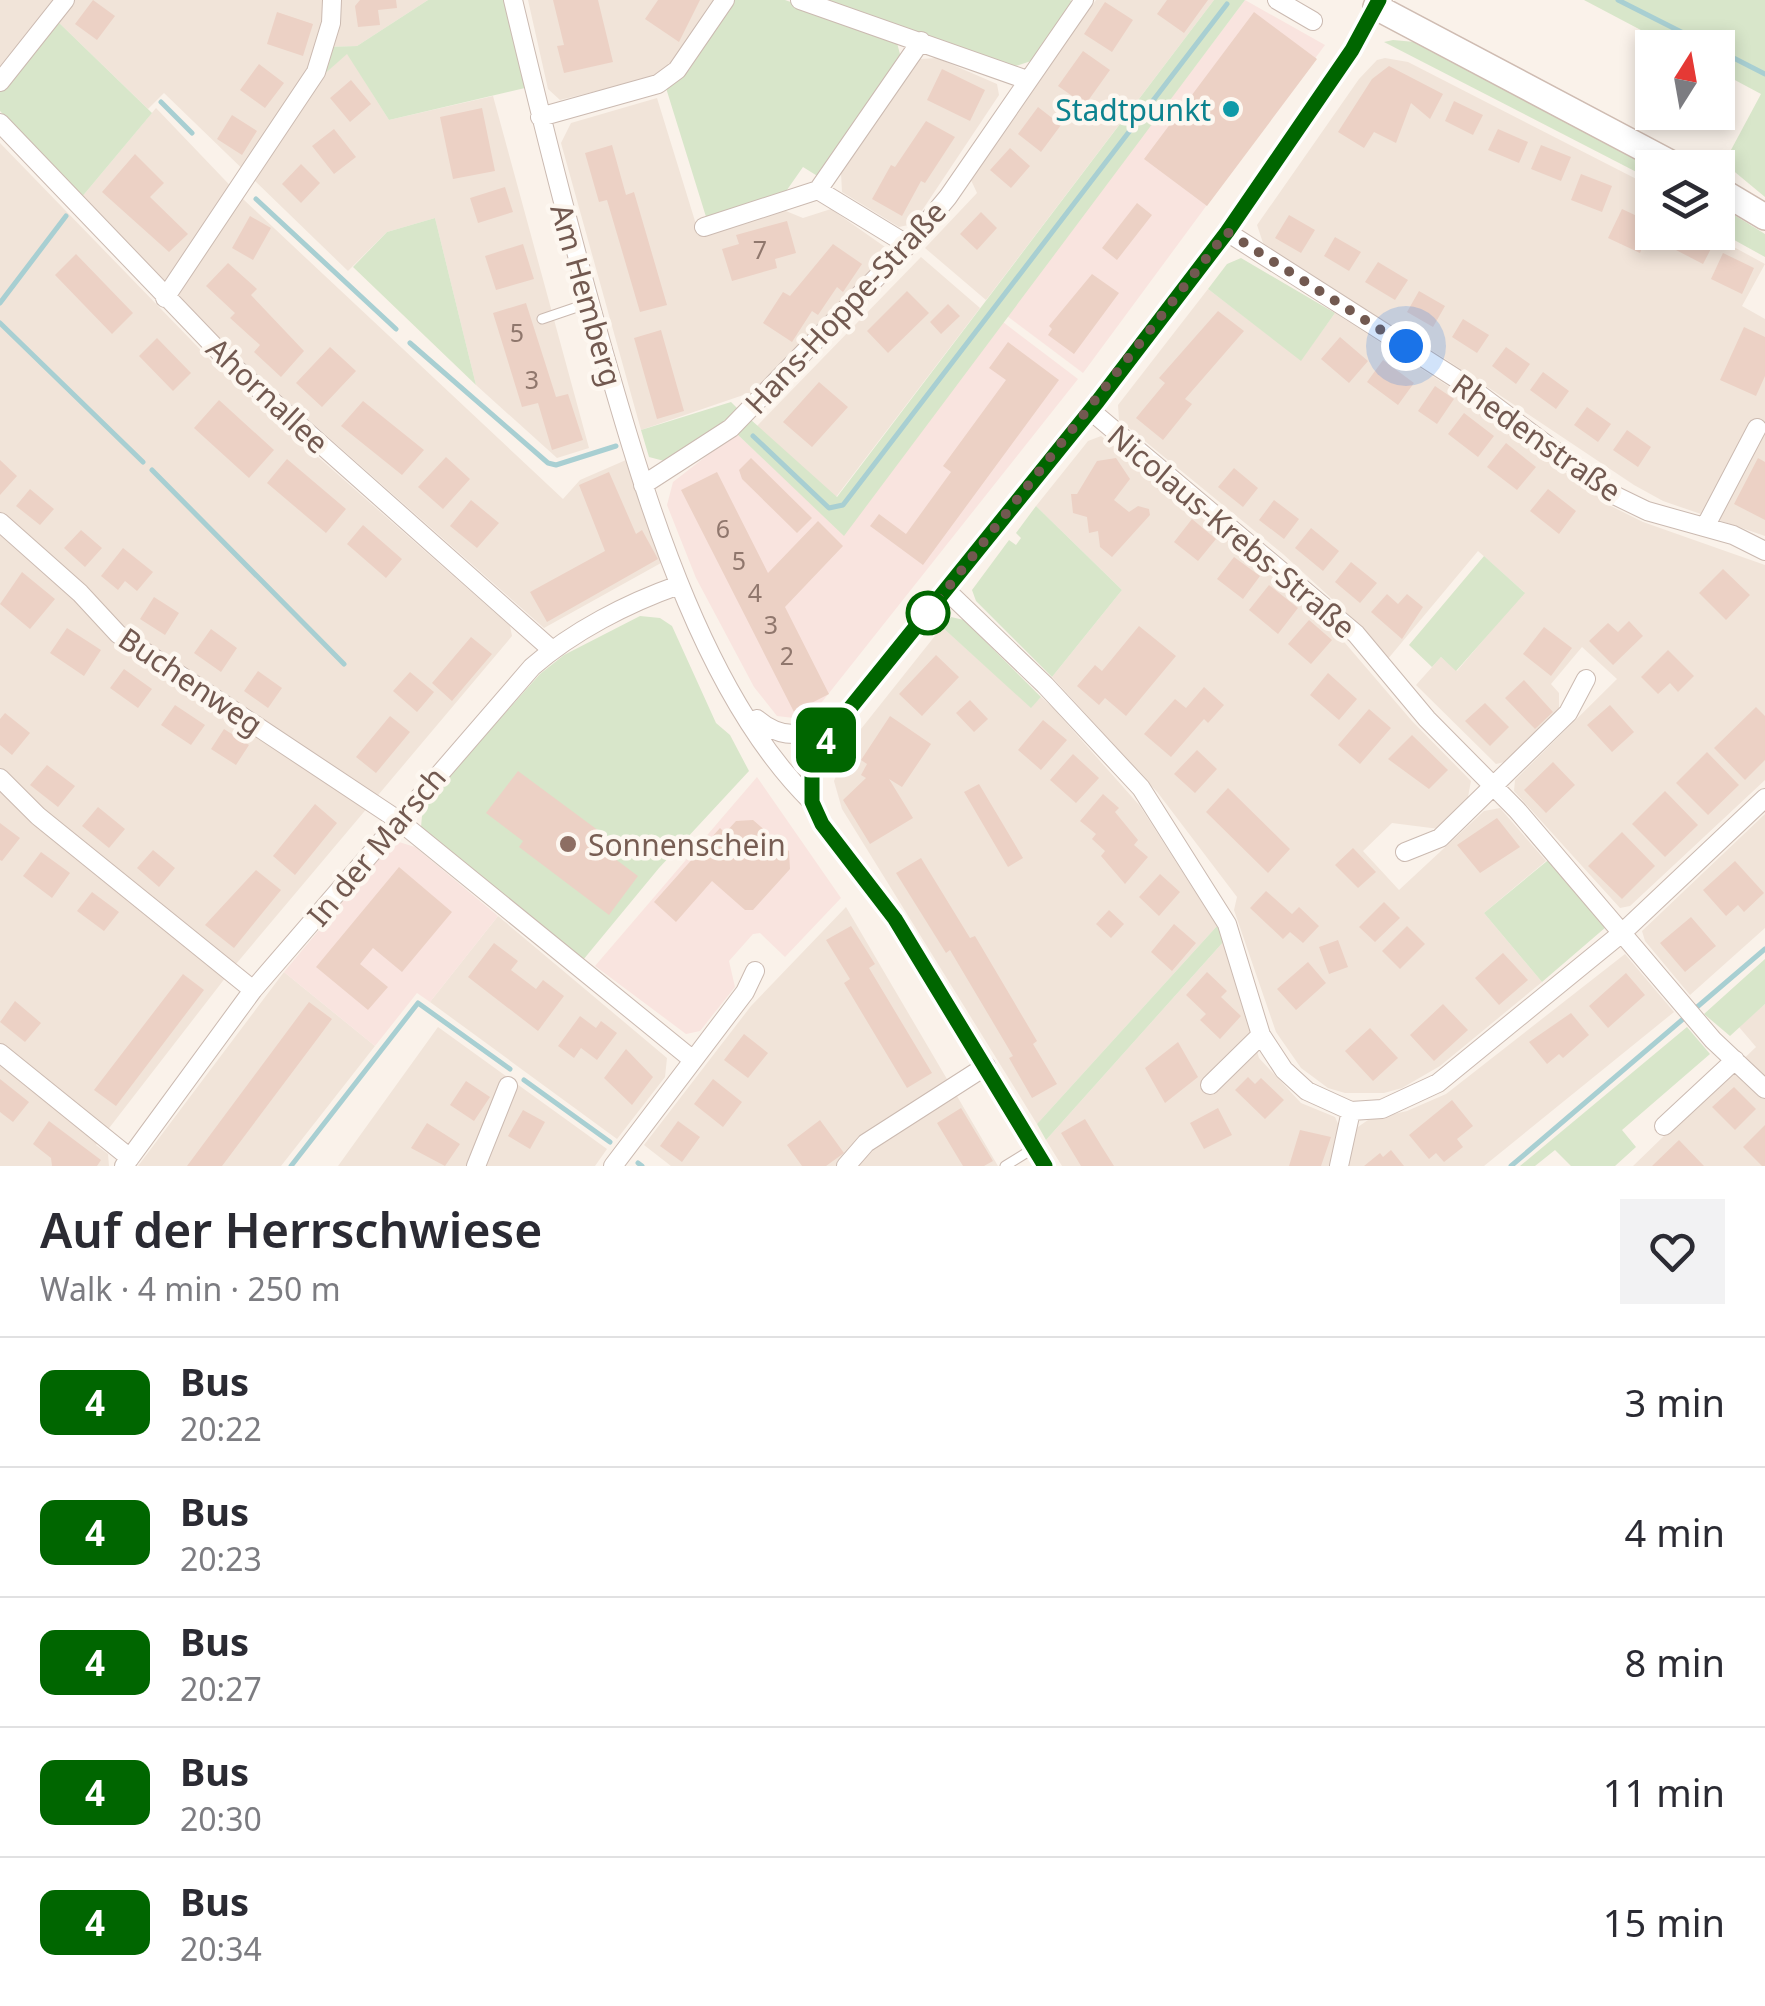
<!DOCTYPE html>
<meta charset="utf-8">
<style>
body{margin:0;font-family:"Noto Sans",sans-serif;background:#f2f2f3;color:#2b2b33;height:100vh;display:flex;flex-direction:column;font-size:38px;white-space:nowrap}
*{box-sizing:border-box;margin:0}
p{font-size:32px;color:#7c7c81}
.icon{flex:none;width:55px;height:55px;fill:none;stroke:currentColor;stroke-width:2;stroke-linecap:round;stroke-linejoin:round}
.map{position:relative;height:1166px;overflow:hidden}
.details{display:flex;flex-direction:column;background:#fff;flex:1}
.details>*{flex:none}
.badge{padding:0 20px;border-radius:15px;font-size:35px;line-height:65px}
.needle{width:65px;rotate:11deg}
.controls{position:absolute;left:1635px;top:30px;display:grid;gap:20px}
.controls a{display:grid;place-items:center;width:100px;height:100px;border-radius:0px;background:#fff;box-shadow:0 5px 15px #0003;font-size:50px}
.you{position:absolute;width:50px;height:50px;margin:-25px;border:8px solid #fff;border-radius:50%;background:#1a73e8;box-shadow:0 0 0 15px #1a73e833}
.map>.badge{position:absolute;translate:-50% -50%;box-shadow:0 0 0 5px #fff}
.round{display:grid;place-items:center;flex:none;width:105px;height:105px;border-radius:0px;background:#f2f2f3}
.headline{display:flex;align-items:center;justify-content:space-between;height:170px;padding:0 40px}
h1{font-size:48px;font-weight:600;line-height:75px}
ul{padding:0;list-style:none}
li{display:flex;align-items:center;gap:30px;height:130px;padding:0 40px;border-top:2px solid #e1e1e2}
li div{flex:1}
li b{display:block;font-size:38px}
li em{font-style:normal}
li .badge{min-width:110px;font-weight:700;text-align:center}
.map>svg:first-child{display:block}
.residential{fill:#f1e4d9}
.commercial{fill:#f9e4df}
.green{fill:#d8e6ca}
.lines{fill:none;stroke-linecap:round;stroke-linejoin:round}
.stream{stroke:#a8cfd2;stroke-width:5}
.building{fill:#ecd1c5}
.lane-casing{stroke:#cbbab1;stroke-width:11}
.street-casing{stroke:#cbbab1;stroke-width:20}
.secondary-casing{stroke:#cfbcb2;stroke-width:28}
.lane{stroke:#fff;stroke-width:9}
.street{stroke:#fff;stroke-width:18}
.secondary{stroke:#fff;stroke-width:25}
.line-casing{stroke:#fff;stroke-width:22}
.line{stroke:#060;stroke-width:15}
.walk{stroke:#725950;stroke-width:10;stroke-dasharray:0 18}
.culture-dot{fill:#0f9aa8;stroke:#fdf7f0;stroke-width:4}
.stop-dot{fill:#fff;stroke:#060;stroke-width:5}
.education-dot{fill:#8d6e63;stroke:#fdf7f0;stroke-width:4}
.labels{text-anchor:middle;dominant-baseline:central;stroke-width:9;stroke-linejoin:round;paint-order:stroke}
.number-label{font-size:25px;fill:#90776d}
.culture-label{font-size:30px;fill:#0d838f;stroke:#fdf7f0;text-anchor:end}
.street-label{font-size:30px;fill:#725950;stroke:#fdf7f0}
.education-label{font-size:30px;fill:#785e54;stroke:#fdf7f0;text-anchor:start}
</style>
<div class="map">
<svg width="1765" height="1166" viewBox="0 0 1765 1166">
<rect width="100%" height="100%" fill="#faf2ea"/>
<path class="residential" d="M0,0h428l-71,46 -32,1 -19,44 41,-38 42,67 104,-24 96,352 -32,10 -81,-73 -41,-167 -48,14 -39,39 -184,-178 -16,16 -95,-92 -53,65z
M528,0h187l-44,67 -18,10 -93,23 -12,-11z
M1096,0h118l-228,300 -61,-52 52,-55 -7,-15z
M937,58l60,26 2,11 -86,129 -14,3 -57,-35 -1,-19 79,-114z
M1385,58l23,4 244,125v45l56,1 57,31 -23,42 23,13v217l-102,-35 -29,-16 -187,-125 -183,-114 -7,-21 102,-146 18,-19z
M657,98l42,136 82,-25 22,9 28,-9 54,38 1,7 -125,135 -120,41 -80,-287 10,-20z
M156,108l88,92 319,299 17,-19 46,-20 35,103 -117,65 -303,-268 -160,-162z
M0,143l225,232 285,251 2,10 -276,328 -140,181 12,9 1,12h-109z
M921,257l59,51 -144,189 -79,-71z
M1208,289l93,71 34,-47 133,86 143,107 32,16 122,43v215l-135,126 -10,2 -106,-117 1,-11 102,-101 -35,-32 -31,37 8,9v15l-46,52 -17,4 -80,-79 25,-28 16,14 67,-79 -46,-41 -91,109 -44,-51 -60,-55 -164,-134 -1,-15z
M1101,436l169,135 69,65 73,85 59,60 -4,21 -28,27 -47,-6 -29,28 36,39 85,-79 16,-3 46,53 -62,52 58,69 -102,84 -38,22 -18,5h-39l-17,-5 -27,-20 -25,-36 -42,-122 3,-13 -79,-104 -106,-116 70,-87 -86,-84 52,-65z
M942,627l89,80 10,-10 12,11 87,98 77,120 -180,198 -195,-315 -8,-28 15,-37z
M1765,814v114l-75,67 -45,-54 -3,-10z
M846,907l152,259h-327l-27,-21 107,-139z
M498,916l169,142 -2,19 -48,62 -187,-137z
M1225,940l34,118 42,45 34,14 4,9 16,3 13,-9 39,-9 39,-17 179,-140 49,58 -190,154h-422l-16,-26z
M284,972l91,74 -94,120h-143z
M1765,1004v162h-132l123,-119 -17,-20z
M438,1027l169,122 -12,17h-257z"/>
<path class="commercial" d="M1245,0l80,45 -242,328 -76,-57z
M1003,322l75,57 -260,328 -16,12 -25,-3 -23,-29 -58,-109 -29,-73 6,-23 63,-49 108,102z
M757,777l84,121 -56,59 -25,-24 -7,1 -24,27 6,26 -35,44 -14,3 -91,-68z
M399,842l16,5 83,69 -68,86 -13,-9 -42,53 -91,-74 106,-127z"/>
<path class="green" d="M428,0h77l20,88 -136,32 -42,-66 -45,40 23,-47 32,-1z
M735,0h50l111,39 5,19 -82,119 -16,-10 -21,30 -75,23 -41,-132 23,-18z
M823,0h247l3,2 -42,59 -18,6z
M1214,0h31l-401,536 -108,-103 14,-14 87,78z
M1584,0h181v197l-41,-34 37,-69 -43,-23v-23l-45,-1z
M52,16l100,97 -71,85 -81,-87v-29z
M1393,40l22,2 237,126v12l-268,-138z
M1718,205l47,29v23l-47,-26z
M435,218l41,167 -123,-118 34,-35z
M1241,258l94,55 -34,48 -93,-72 19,-25z
M731,402l8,8 -71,52 -19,-5 -8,-27z
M1036,506l86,84 -70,87 -76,-76 -4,-11 37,-50 7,5 5,-7 -5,-5z
M1484,556l41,37 -69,78 -15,-14 -9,10 -23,-22z
M640,616l20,2 12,8 44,97 14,12 19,36 -90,97 -76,92 -156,-125 -6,-8 2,-22 117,-131 24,-19z
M951,617l13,3 77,77 -10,11 -89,-81z
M1552,857l54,70 -64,55 -58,-69z
M1217,926l8,14 -179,200 -9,-16z
M1765,959v45l-35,32 -26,-22z
M1687,1027l23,27 -88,76 14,17 -21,19h-44l-16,-16 -20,16h-15z"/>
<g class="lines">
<path class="stream" d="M1618,0l95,48
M1718,50l47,24
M161,102l31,31
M256,199l140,130
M0,303l66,-87
M0,323l143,139
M410,343l138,120 8,2 60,-19
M753,436l76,72 14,-3 384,-501
M152,470l192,194
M524,1080l86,62
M638,1163l4,3
M291,1166l127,-163 92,66
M1511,1166l254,-217"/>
</g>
<path class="building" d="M93,0l22,16 -18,24 -22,-16z
M360,0h36l1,8 -19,2 2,15 -22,2 -3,-21z
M553,0h45l15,62 -49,11 -7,-27 7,-1z
M658,0h42l-21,42 -34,-23z
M1167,0h41l-24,33 -27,-19z
M1105,2l28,18 -21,32 -28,-18z
M277,12l36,12 -10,32 -36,-12z
M1254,12l63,47 -110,147 -63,-47z
M1083,51l27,19 -25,35 -27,-19z
M259,64l25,19 -19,25 -25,-18z
M1389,66l54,28 -13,25 -19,-16 -15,40 -22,-11 -10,16 -26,-16 34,-53z
M942,69l43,21 -15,31 -43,-21z
M351,80l20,24 -21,18 -20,-24z
M1454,101l29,14 -10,20 -28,-14z
M1038,107l23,18 -20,27 -23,-18z
M482,108l13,63 -42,8 -13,-62z
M232,115l25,16 -15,24 -25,-16z
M926,121l29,16 -30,46 -4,-2 -19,35 -30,-17 19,-34 4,2z
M334,129l22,28 -22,17 -22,-28z
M1498,129l30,13 -9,21 -31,-13z
M612,145l14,50 8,-3 33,113 -27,7 -33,-112 -8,2 -14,-49z
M1541,145l30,12 -10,24 -30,-12z
M1010,148l20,18 -19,22 -21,-18z
M135,154l29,29 -14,14 38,37 -19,18 -67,-60z
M301,164l19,19 -19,20 -19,-19z
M1581,174l31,12 -10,26 -31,-12z
M505,187l8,25 -35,11 -8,-25z
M1137,203l15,12 -35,45 -15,-12z
M1622,209l30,14 -12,30 -32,-15z
M981,212l16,16 -20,22 -17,-16z
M1289,215l26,15 -14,23 -26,-15z
M250,216l21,12 -18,32 -21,-12z
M787,221l9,32 -21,6 2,9 -45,13 -10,-32 17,-5 -3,-9z
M1682,232h12l20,11 -11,21 -29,-15z
M1335,237l26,15 -12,19 -25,-15z
M523,244l11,35 -38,11 -11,-34z
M833,244l29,20 -19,28 -6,-5 -19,28 -6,-4 -20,31 -29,-19 20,-31 7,4z
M1723,253l31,15 -12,26 -31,-15z
M76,254l57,59 -21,21 -57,-59z
M1378,262l30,18 -13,20 -30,-18z
M228,263l29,26 -6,6 53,56 -23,26 -27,-25 6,-7 -30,-27 5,-5 -29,-27z
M1092,274l27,19 -45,61 -26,-19 4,-6 -3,-3z
M907,291l22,22 -41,40 -21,-22z
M1419,291l26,15 -12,21 -26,-15z
M526,303l30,94 12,-3 15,46 -31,10 -14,-47 -16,4 -29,-94z
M948,304l12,12 -19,18 -11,-12z
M1218,311l26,20 -59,68 7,5 -29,36 -27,-22 29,-35 -6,-5z
M1463,319l26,16 -12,18 -25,-16z
M1744,327l21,10v39l-9,20 -36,-16z
M661,330l23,81 -27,8 -23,-81z
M1340,337l28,24 -19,22 -28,-24z
M157,338l34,35 -18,18 -34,-35z
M1008,342l51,38 -136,185 -53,-39 9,-12 27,20 45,-62 -8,-6 63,-86 -17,-12z
M330,347l26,24 -34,36 -26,-24z
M1506,347l24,17 -14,20 -24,-18z
M1383,360l31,23 -16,22 -31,-23z
M1543,372l26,19 -13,18 -26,-19z
M819,382l29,25 -36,40 -29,-25z
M1435,386l19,13 -17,25 -19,-13z
M219,400l55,50 -25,28 -55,-50z
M363,401l61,49 -22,25 -61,-49z
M1587,407l24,17 -13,18 -24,-17z
M1464,413l30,23 -16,21 -30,-23z
M1627,430l24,17 -13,20 -25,-17z
M1506,443l30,24 -19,23 -30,-23z
M446,457l24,22 -27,30 -25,-22z
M751,458l61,60 -15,15 -55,-54 -3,-9z
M1116,458l14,21 -16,21 15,12 9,-6 11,3 1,6 -38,42 -12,-10 -2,-16 -9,2 -2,-16 -14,-4 -2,-19h6l20,-33z
M1758,458l7,4v58l-31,-16z
M287,459l59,50 -20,24 -59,-50z
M0,460l17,16 -17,19z
M1234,468l24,20 -15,19 -25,-20z
M609,472l27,62 6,-4 16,29 -111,63 -17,-30 75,-41 -26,-66z
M717,472l51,101 50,-52 25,25 -58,61 44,87 -35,18 -113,-222z
M30,489l24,20 -14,16 -24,-19z
M1548,489l28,22 -17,23 -29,-23z
M471,500l28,23 -22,25 -27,-22z
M1274,500l25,19 -15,20 -25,-19z
M1192,519l24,20 -18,22 -24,-19z
M363,525l39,34 -16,19 -39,-34z
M1311,528l28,23 -16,20 -28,-23z
M81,530l21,18 -17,19 -21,-19z
M123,548l30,24 -16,19 -12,-10 -7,9 -17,-14z
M1234,557l26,19 -17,23 -26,-20z
M1351,562l26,21 -17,20 -25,-21z
M1723,569l27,26 -24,25 -27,-27z
M22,572l33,27 -25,30 -30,-25z
M1269,585l29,23 -20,26 -29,-24z
M1387,594l11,10 9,-10 16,13 -21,32 -31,-27z
M154,597l25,16 -14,22 -25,-16z
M1309,620l23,20 -21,24 -23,-20z
M1629,621l14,15 -30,29 -24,-24 19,-18 10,9z
M1139,626l37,30 -50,60 -21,-18 -6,7 -22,-19 18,-21 7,6z
M1544,627l28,21 -21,28 -28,-22z
M67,628l34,22 -17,26 -34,-23z
M211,629l26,19 -16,24 -27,-19z
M471,637l21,17 -40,47 -20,-18z
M1668,650l26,26 -16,16 -8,-9 -12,11 -17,-17z
M936,655l23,22 -37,39 -23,-22z
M124,669l28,20 -14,19 -28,-20z
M258,671l24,17 -14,20 -24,-17z
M410,672l24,20 -17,20 -24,-21z
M1328,673l29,26 -18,21 -29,-25z
M1524,680l29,32 -18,17 -30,-31z
M1204,687l20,18 -16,18 -4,-4 -33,38 -27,-23 31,-35 11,9z
M970,700l18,19 -14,13 -18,-19z
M1485,703l24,24 -19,19 -25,-25z
M175,705l30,20 -14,20 -30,-20z
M1610,705l24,27 -22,20 -25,-27z
M1756,707l9,9v44l-20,20 -31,-32z
M1369,709l22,19 -31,36 -22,-19z
M5,713l25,20 -18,22 -12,-10v-26z
M390,716l20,16 -34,41 -20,-16z
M890,716l41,28 -29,43 -13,-8 24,39 -43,26 -27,-44 23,-22 -5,-3 6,-11 -6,-4z
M1043,720l24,20 -26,30 -23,-20z
M224,729l25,16 -13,20 -25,-16z
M1412,735l36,35 -19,19 -41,-30z
M1197,750l20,19 -22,24 -21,-19z
M1707,752l32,33 -31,30 -32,-32z
M1073,754l26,24 -23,25 -26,-23z
M1553,762l22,23 -29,28 -22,-23z
M47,765l28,21 -17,21 -28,-22z
M518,771l104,77 -8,10 24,18 -29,39 -90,-68 4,-6 -37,-28z
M979,784l44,74 -15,9 -44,-75z
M1228,788l62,61 -22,24 -62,-61z
M1665,791l33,34 -33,32 -33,-33z
M1103,794l16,14 -4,4 23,28 -4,5 14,12 -23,27 -24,-28 4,-5 -13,-12 4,-5 -16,-13z
M315,804l22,19 -42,52 -22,-19z
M98,807l27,22 -16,19 -27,-22z
M1497,818l23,29 -40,26 -23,-28z
M753,820l36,31 1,18 -37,41h-8l-33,-29 -36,41 -22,-20 66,-74 5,5 11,-12z
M0,823l20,15 -18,23 -2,-1z
M1622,832l33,34 -33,33 -34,-33z
M1353,848l23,24 -18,16 -23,-23z
M153,850l22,18 -16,19 -22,-19z
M41,852l29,21 -18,25 -29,-22z
M921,858l49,80 5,-2 62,105 -4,3 24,40 -25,14 -23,-40 4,-2 -63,-106 -4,3 -50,-80z
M1735,861l29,32 -20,19 -6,-7 -12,11 -23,-26z
M399,867l53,45 -50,60 -29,-24 -13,16 28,23 -20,23 -52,-43z
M256,870l25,20 -47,58 -29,-23z
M1160,874l20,18 -21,24 -20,-19z
M1266,891l26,23 7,-7 20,19 -16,17 -13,-11 -7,7 -33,-31z
M92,892l27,20 -15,19 -27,-20z
M1384,902l16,16 -25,24 -16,-15z
M1109,910l15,14 -13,14 -15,-14z
M1691,917l25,29 -31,26 -25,-29z
M1174,924l22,19 -24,28 -21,-19z
M851,926l24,38 -6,4 63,105 -25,15 -63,-105 6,-4 -24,-39z
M1407,926l18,18 -25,25 -18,-18z
M1338,940l10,27 -19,7 -10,-27z
M494,943l24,18 -7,9 25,19 7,-9 21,16 -26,35 -70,-54z
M1503,953l25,27 -29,25 -24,-27z
M1308,962l18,21 -30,27 -19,-21z
M1207,972l20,19 -6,6 20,19 -21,23 -20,-19 6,-6 -20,-19z
M1626,973l19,22 -37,33 -19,-22z
M183,974l21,16 -88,116 -22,-16z
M15,1001l26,22 -16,19 -25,-20z
M309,1002l23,17 -14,19 -96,128h-35z
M1443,1004l25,26 -34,31 -24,-26z
M1571,1013l18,22 -26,23 -4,-4 -12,10 -18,-22z
M580,1016l16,12 5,-7 16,12 -20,27 -16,-12 -7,10 -16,-12z
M1370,1028l28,30 -25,23 -28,-30z
M744,1034l24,19 -20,25 -24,-18z
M1178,1042l20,35 -33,26 -20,-35z
M626,1049l27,28 -21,28 -28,-27z
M1248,1077l7,7 6,-6 23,22 -19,19 -30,-29z
M0,1079l29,23 -16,20 -13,-10z
M713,1079l29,23 -19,25 -29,-23z
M466,1081l24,16 -16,24 -24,-16z
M1734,1087l22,22 -21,21 -23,-23z
M1452,1100l21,26 -16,13 6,8 -19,15 -8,-9 -7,6 -20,-24z
M961,1108l32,53 -9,5h-21l-26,-43z
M1218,1108l14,27 -28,14 -14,-26z
M523,1110l22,12 -15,27 -22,-13z
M1085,1119l17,28 12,19h-33l-20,-33z
M820,1120l24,33 -18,13h-24l-15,-21z
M49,1121l52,39 -4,6h-45l-1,-8 -18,-14z
M678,1121l22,16 -18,25 -22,-16z
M427,1123l33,21 -15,22 -34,-18z
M1765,1125v41h-3l-19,-19z
M1300,1130l31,7 -10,29h-32z
M1679,1140l25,26h-52z
M1391,1150l13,16h-40l16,-13 3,4z"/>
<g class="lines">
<defs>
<path id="lane" d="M542,319l47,-16
M1005,1166l29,-18"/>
<path id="street" d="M513,0c30,126 61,250 97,374 40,139 97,325 202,428
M800,0l227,80
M1277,0l36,21
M0,82l65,-82
M540,117l118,-33 19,-14 48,-70
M0,123l234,244 318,283
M818,190l90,55
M704,227l114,-37 103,-149
M1227,232l244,156 143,107 33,16 86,24 32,16
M165,298l151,-226 15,-49 1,-23
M1090,410l266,224 71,85 90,91 196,230 52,49
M643,485l88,-57 177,-183 40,-48 136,-197
M0,522l80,71 38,41 280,186 295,240
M1705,527l52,-99
M946,590l99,95 96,103 86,136 34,111 23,35 23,21 44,20 31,-2 56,-26 185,-151 142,-134
M757,719c27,23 52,17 80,-1
M0,778l38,38 215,174
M1405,852l35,-14 128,-125 18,-34
M0,1053l130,105
M1210,1085l51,-50
M1664,1126l71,-66
M124,1166l129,-176 279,-323c41,-36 96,-64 147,-82
M476,1166l32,-80
M613,1166l132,-174 10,-21
M846,1166l20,-23 120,-77
M1045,1166l-150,-247 -73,-95 -10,-22v-31l35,-60 251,-310 129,-169 125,-182 24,-43
M1339,1166l12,-55"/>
<path id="secondary" d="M1379,0l-3,7 304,161
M1718,189l47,28"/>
</defs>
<use href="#lane" class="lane-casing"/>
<use href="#street" class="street-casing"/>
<use href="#secondary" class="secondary-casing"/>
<use href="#lane" class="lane"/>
<use href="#street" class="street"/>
<use href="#secondary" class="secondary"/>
</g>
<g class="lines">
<defs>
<path id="line" d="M1045,1166l-150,-247 -73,-95 -10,-22v-32l35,-58 251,-311 129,-169 125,-182 27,-50"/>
</defs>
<use href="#line" class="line-casing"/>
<use href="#line" class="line"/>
<path class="walk" d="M928,613l299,-381 179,114"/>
</g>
<circle class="culture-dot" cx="1231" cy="109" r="10"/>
<circle class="stop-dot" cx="928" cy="613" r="20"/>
<circle class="education-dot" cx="568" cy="844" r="10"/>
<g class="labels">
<g class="number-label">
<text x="760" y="249">7</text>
<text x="517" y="332">5</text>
<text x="532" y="379">3</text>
<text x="723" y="528">6</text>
<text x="739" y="560">5</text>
<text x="755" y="592">4</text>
<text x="771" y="624">3</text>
<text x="787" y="655">2</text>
</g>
<g class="culture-label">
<text x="1211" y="109">Stadtpunkt</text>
</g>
<g class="street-label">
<text transform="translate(587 295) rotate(74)">Am Hemberg</text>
<text transform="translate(845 307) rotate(-47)">Hans-Hoppe-Straße</text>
<text transform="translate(268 395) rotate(43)">Ahornallee</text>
<text transform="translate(1537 437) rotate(35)">Rhedenstraße</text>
<text transform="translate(1232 531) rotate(40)">Nicolaus-Krebs-Straße</text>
<text transform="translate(191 681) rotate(34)">Buchenweg</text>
<text transform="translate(376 846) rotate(-50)">In der Marsch</text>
</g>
<g class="education-label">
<text x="588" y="844">Sonnenschein</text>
</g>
</g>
</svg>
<div class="controls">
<a><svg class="needle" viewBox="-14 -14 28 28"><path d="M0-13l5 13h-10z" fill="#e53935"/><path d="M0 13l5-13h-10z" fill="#7c7c81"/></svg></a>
<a><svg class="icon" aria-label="layers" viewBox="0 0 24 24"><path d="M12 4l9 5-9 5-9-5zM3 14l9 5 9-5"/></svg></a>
</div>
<div class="you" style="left:1406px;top:346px"></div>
<b class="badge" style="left:826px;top:740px;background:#060;color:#fff">4</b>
</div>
<section class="details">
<div class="headline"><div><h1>Auf der Herrschwiese</h1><p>Walk · 4 min · 250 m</p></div><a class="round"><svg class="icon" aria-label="heart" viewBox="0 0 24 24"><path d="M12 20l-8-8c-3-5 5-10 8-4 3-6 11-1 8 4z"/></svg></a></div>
<ul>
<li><span class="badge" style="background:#060;color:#fff">4</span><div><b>Bus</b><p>20:22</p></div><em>3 min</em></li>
<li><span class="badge" style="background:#060;color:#fff">4</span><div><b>Bus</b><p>20:23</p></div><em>4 min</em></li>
<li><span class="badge" style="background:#060;color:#fff">4</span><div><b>Bus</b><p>20:27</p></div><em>8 min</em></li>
<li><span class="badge" style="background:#060;color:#fff">4</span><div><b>Bus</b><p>20:30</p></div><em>11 min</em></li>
<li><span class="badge" style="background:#060;color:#fff">4</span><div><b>Bus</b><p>20:34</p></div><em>15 min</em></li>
</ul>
</section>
